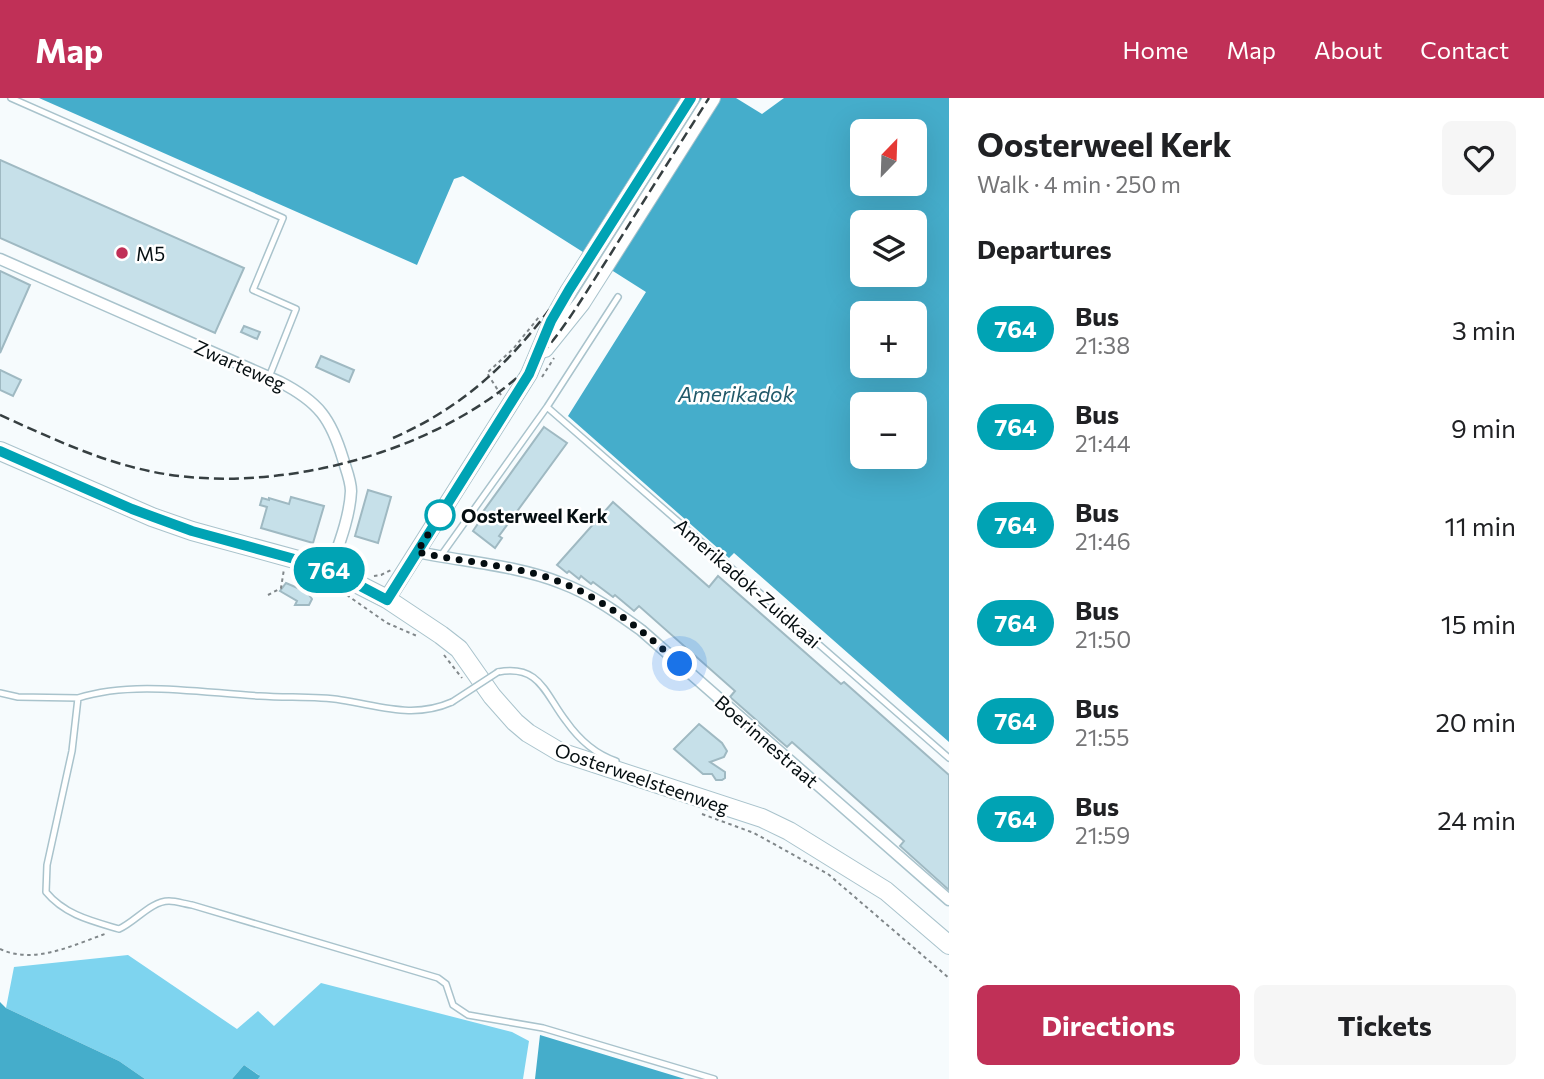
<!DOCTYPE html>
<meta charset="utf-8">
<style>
body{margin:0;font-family:Commissioner,sans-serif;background:#f6f6f6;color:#202124;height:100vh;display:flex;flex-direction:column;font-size:26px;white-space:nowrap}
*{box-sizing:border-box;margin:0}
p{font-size:23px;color:#757577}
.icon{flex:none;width:38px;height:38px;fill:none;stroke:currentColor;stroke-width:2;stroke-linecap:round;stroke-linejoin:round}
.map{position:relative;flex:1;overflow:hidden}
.panel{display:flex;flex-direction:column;background:#fff;width:595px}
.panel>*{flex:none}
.badge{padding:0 14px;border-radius:23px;font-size:24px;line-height:46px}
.needle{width:46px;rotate:23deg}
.controls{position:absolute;left:850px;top:21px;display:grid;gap:14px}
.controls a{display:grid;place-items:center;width:77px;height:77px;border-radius:10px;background:#fff;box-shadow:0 7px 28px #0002;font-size:35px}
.you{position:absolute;width:35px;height:35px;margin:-18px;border:5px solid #fff;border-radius:50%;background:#1a73e8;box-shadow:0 0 0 10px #1a73e833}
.map>.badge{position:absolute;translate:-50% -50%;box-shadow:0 0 0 4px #fff}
h2{padding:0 28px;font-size:26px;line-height:63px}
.round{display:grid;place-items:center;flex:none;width:74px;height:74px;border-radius:10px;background:#f6f6f6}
.summary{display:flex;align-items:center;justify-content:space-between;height:119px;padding:0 28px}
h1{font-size:33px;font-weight:700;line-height:52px}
.action{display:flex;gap:14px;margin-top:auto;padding:14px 28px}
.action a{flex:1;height:80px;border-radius:10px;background:#c03057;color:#fff;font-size:28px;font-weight:700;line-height:80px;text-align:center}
.action a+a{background:#f6f6f6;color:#202124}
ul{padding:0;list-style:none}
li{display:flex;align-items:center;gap:21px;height:98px;padding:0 28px}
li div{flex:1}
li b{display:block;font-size:26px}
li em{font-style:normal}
li .badge{min-width:77px;font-weight:700;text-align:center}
header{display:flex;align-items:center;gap:42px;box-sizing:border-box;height:98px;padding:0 35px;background:#c03057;color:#fff}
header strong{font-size:33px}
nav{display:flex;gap:38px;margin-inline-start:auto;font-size:24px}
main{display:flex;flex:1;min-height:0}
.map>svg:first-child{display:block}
.green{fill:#7ed4ef}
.water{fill:#45adcb;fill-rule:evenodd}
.building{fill:#c6e0e9;stroke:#9fb9c2;stroke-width:2}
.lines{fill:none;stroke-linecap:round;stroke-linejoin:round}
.lane-casing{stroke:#a9c3cc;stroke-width:8}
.street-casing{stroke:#a9c3cc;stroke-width:13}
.secondary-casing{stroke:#a9c3cc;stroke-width:18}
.primary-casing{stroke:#a9c3cc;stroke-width:20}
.path{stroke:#80878a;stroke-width:2;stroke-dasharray:3.5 3.5;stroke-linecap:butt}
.lane{stroke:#fff;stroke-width:5}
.street{stroke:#fff;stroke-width:10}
.secondary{stroke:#fff;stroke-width:16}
.primary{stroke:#fff;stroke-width:18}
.rail{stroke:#363f41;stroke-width:2.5;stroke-dasharray:10 5;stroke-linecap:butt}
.lane-bridge-casing{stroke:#a9c3cc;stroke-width:8;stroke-linecap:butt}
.lane-bridge{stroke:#fff;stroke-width:5}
.line-casing{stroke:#fff;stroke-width:16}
.line{stroke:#00a3b4;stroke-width:10}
.walk{stroke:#050e11;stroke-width:7;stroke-dasharray:0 12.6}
.poi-dot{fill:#c03057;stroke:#fff;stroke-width:2.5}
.stop-dot{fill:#fff;stroke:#00a3b4;stroke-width:3.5}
.labels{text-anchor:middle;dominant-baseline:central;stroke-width:5;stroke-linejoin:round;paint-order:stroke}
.poi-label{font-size:19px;fill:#050e11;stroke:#fff;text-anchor:start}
.street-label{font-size:19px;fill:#050e11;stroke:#fff}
.stop-label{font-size:19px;font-weight:bold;fill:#050e11;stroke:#fff;text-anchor:start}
.water-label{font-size:21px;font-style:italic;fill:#215969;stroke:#fff}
</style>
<header>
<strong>Map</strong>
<nav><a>Home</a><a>Map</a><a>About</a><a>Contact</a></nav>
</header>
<main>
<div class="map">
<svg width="949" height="981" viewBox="0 0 949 981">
<rect width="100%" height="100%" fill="#f6fbfd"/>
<path class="green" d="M128,857l109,74 21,-18 16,15 47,-43 191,49 17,9 -6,38h-265l1,-4 -15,-10 -12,14h-87l-26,-18 -113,-53 8,-41z"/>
<path class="water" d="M39,0h697l26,16 22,-16h165v644l-215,-189 -5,5 -161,-142 78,-124 -183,-116 -9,3 -37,86zM863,33h52v53h-52zM863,124h52v53h-52zM863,215h52v53h-52zM863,306h52v53h-52z
M0,904l6,6 113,53 26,18h-145z
M540,937l145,44h-150z
M244,967l16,11 -2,3h-26z"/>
<path class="building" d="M0,62l244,108 -29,65 -215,-95z
M0,173l30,14 -30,68z
M244,228l16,6 -3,7 -16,-7z
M321,258l33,14 -5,12 -33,-15z
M0,272l21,10 -8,16 -13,-6z
M544,329l23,16 -68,93 3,2 -7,10 -22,-17 6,-9 -2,-2z
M368,392l23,7 -13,46 -23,-7z
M291,399l33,9 -11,37 -52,-15 6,-21 -7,-2 2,-7 7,2v-2l20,6z
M613,404l96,85 9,-11 123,108 3,-2 105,93v115l-49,-44 4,-5 -112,-99 -5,5 -57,-50 5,-6 -96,-85 -5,5 -19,-16 -2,2 -20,-15 -2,2 -10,-8 -2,3 -10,-8 -2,2 -10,-8z
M286,485l21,9 5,7 -3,6h-14l2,-4 -17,-10z
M699,626l23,19 5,8 -3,6 -14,5 15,10v6l-3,2h-6l-4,-6h-9l-29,-25z"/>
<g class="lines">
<defs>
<path id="lane" d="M11,0l272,120 -30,72 43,19 -27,68
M547,309l402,351
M440,459l107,-150 71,-110
M498,574c42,-8 47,22 68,49 12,17 29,33 50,40
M0,595l18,4 60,1
M452,604c-39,17 -71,4 -111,-2 -26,-4 -54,-2 -81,-4 -57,-3 -127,-16 -182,2l-6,53 -25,114 -1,27c19,23 46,29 73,37 16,-7 32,-28 50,-28 7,0 16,3 23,4l246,73 8,6 7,21 15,10 75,13 171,51"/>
<path id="street" d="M0,161l280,123c39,20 51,37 63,77 3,10 8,22 8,32 -1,26 -13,56 -21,79
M417,454c48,10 98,13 144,31 30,11 55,29 80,47l308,270"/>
<path id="secondary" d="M545,251l37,-46 130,-205
M387,501l142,-225 22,-52 18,-32 122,-192"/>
<path id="primary" d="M0,353l152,66 40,14 117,32 21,7 57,29 54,36 18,14 33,47 23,26 13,11 32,19 202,66 27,13 97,60 63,54"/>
</defs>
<use href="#lane" class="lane-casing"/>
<use href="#street" class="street-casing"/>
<use href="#secondary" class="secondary-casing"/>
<use href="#primary" class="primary-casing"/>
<path class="path" d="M542,279l12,-19
M501,297l-14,-22 26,-24 26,-32
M374,478l7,-1 10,-5
M341,493l46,32 30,13
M268,497l13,-7 3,-19
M444,557l18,23
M702,716l52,19 74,41 121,104
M0,851c34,16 73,-4 105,-15"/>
<use href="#lane" class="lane"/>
<use href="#street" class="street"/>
<use href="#secondary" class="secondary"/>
<use href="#primary" class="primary"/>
<path class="rail" d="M0,317c49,22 97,45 149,56 125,27 298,-19 388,-112 29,-31 50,-69 73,-104 33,-53 66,-105 99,-157
M393,340c103,-45 154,-120 212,-210 27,-43 55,-87 82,-130"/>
<defs>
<path id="lane-bridge" d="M452,604l46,-30"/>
</defs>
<use href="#lane-bridge" class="lane-bridge-casing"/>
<use href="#lane-bridge" class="lane-bridge"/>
</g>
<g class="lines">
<defs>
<path id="line" d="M0,353l132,58 60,22 117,32 21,7 57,30 142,-226 22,-53 18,-31 122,-192"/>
</defs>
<use href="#line" class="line-casing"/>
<use href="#line" class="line"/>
<path class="walk" d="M440,417l4,-6 -27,43c41,9 83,12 123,23 55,16 98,52 140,89"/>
</g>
<circle class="poi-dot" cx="122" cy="155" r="7"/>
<circle class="stop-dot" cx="440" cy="417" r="14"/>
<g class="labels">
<g class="poi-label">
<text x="136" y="155">M5</text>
</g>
<g class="street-label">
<text transform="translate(240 267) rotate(24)">Zwarteweg</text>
<text transform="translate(748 485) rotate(41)">Amerikadok-Zuidkaai</text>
<text transform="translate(767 643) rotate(41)">Boerinnestraat</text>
<text transform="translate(642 680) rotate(19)">Oosterweelsteenweg</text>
</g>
<g class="stop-label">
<text x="461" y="417">Oosterweel Kerk</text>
</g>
<g class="water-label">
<text x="736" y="295">Amerikadok</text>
</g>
</g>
</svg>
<div class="controls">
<a><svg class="needle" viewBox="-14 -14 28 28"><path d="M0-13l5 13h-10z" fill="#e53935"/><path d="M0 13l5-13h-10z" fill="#757577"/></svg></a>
<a><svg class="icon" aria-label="layers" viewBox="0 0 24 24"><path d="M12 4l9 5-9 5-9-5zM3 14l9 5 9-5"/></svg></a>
<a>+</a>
<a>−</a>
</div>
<div class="you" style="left:680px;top:566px"></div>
<b class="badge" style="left:329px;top:472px;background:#00a3b4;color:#fff">764</b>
</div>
<section class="panel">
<div class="summary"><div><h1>Oosterweel Kerk</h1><p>Walk · 4 min · 250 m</p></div><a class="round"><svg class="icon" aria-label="heart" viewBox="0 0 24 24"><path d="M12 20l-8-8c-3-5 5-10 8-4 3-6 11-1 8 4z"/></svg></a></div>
<h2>Departures</h2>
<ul>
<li><span class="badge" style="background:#00a3b4;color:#fff">764</span><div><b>Bus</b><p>21:38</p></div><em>3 min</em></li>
<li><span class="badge" style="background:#00a3b4;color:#fff">764</span><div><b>Bus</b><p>21:44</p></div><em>9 min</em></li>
<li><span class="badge" style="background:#00a3b4;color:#fff">764</span><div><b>Bus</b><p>21:46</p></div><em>11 min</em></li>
<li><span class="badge" style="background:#00a3b4;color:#fff">764</span><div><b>Bus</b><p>21:50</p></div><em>15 min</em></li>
<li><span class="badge" style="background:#00a3b4;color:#fff">764</span><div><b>Bus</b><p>21:55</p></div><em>20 min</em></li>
<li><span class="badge" style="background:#00a3b4;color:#fff">764</span><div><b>Bus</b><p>21:59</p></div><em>24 min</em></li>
</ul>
<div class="action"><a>Directions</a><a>Tickets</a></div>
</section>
</main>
